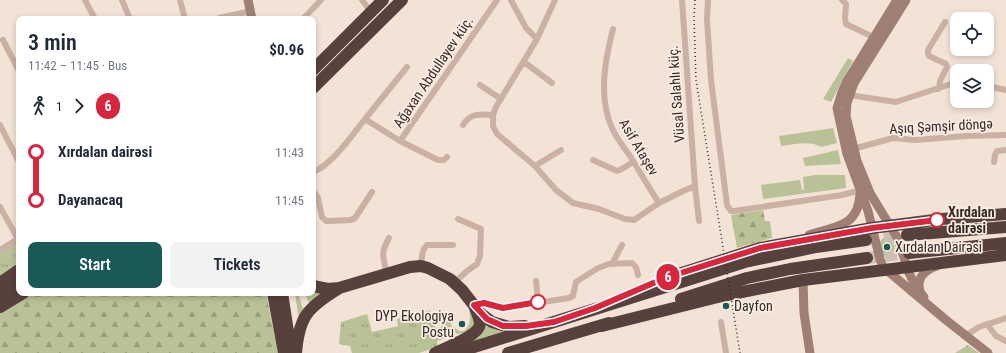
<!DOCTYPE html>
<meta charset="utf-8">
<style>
body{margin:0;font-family:"Roboto Condensed",sans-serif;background:#f2f2f3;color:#1f2937;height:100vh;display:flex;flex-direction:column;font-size:15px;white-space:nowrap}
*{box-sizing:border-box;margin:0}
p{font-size:13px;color:#747a83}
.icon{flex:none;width:22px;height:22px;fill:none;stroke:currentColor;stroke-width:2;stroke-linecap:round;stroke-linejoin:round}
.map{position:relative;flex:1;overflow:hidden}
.side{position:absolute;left:16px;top:16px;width:300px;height:280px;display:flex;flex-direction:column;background:#fff;border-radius:8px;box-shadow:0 2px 6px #0003}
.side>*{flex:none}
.badge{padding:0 8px;border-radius:13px;font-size:14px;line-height:26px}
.controls{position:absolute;left:950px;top:12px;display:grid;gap:8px}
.controls a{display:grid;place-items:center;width:44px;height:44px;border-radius:8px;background:#fff;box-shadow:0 2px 6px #0003;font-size:20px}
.map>.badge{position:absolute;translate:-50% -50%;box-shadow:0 0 0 2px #fff}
.legs{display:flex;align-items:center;gap:6px;height:44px;padding:0 12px;font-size:13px}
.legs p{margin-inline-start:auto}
.headline{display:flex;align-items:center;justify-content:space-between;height:68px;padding:0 12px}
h1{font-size:22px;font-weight:600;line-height:30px}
.action{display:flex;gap:8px;margin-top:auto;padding:8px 12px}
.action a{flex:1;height:46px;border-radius:8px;background:#195956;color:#fff;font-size:16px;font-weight:600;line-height:46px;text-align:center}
.action a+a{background:#f2f2f3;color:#1f2937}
ul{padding:0 12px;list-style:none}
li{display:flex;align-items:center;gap:14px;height:48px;font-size:15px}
li i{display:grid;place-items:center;width:6px;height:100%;margin:0 5px;background:currentColor}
li i::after{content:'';width:10px;height:10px;margin:-5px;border:3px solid;border-radius:50%;background:#fff}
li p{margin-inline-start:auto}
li:first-child i{background:linear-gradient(#0000 50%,currentColor 0)}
li:last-child i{background:linear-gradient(currentColor 50%,#0000 0)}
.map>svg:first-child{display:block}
.green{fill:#b9c297}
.forest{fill:url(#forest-firs)}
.park{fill:url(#park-tufts)}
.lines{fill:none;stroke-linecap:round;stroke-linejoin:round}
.highway-tunnel{stroke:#cdbeb3;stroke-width:12;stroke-dasharray:12 6;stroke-linecap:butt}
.street{stroke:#cbb1a3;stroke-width:6}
.secondary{stroke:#9f7f74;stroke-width:9}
.highway{stroke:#57413c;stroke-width:12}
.rail{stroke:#362925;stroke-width:1.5;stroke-dasharray:1 3;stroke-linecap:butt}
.line-1-casing{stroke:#fff;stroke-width:9}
.line-1{stroke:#d7263d;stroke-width:6}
.stop-1-dot{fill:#fff;stroke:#d7263d;stroke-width:2}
.poi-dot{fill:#195956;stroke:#faede4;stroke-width:1.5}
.labels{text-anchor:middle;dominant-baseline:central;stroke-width:3.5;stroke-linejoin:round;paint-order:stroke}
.street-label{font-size:14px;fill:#362925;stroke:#faede4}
.stop-label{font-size:14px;font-weight:bold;fill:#362925;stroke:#faede4;text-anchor:start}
.poi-label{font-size:14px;fill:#362925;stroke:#faede4;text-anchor:start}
</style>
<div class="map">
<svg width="1006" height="353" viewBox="0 0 1006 353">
<defs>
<pattern id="forest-firs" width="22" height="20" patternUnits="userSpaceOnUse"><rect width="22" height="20" fill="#b9c297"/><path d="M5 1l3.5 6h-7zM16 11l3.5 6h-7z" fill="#979e7b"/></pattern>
<pattern id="park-tufts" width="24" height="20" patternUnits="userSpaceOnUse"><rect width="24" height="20" fill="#b9c297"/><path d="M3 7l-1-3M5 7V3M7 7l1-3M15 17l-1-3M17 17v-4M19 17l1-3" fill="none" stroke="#979e7b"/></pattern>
</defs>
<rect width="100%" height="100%" fill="#f3e3d7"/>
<path class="green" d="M848,58l5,3 -22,41 -8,-3z
M833,128l4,15 -16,4c-12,-7 -27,-2 -40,-1l-2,-10z
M838,150l3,14 -36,2 -2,-8z
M815,175h30l1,13 -83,11 -2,-14 39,-5 2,10h2l-1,-13z
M887,236l5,4c3,7 5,14 -2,19l-7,-3 -3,-14 2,-3z
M313,292h16l-20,11 -4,-10z
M295,293h3l5,16 -4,11z
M469,311l7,10 -5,11 -15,2 -3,-8 6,5h5c6,-5 7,-12 5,-20z
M482,319l28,12 -64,20z"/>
<path class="forest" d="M763,210l2,11h5l2,17 -35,10 -6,-33z
M29,293h237l12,60h-278v-41z"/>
<path class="park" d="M19,241v24l-19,13v-25z
M430,310l5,18 6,-1 2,-13 5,-1 6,22 -17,6v6l-18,6h-67l-2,-7 -11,-2 2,-22 26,-8 5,18 26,-6 -1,-7z
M968,345l11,8h-24z"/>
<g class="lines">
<path class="highway-tunnel" d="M866,240l41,-5
M867,258l42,-5"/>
<path class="street" d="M85,0l10,19
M122,0l8,19
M180,0l5,19
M362,0l9,12
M511,0l15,28 11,11 -41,68 -3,8v11l4,8 38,32 21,24 17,13 26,6 26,10 9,1 25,-17 24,-12 12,-5
M682,0l13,186 4,35
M708,0l-1,19 4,61 16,125 4,6h3l108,-16 19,-5
M842,0l4,4 -1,14 1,6 27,13
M219,18l32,-7
M303,19l18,-19
M613,29c-8,31 -15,68 -1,99 4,10 12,19 18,28 10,16 19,32 29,47
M537,39l18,-39
M3,40l16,31
M524,62l28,21
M480,85l21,14
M987,86l19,4
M939,89l1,-8 7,-14 -1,-3 -17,-8 -1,-3v-3l17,-28
M849,95l47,7 61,-20
M365,119l42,-52
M0,125l19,37
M463,125c7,-12 17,-11 30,-10
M400,141l38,19h6l3,-3
M853,149l40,-11 22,2 52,-4 39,-1
M593,160l24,11 3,-1 13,-8
M994,162l1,-7 2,-4 9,-1
M535,166l26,-16
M313,172c18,-6 40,-38 52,-53l35,22 97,-141
M313,190l5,8 4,19 4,4h3l22,-1 4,-2 17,-26
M0,207l18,32
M0,250l19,-12
M612,264l10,-19
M421,266c1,-7 0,-16 6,-21h26
M387,274c-4,-18 -7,-20 2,-36
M536,281l2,21
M455,282l12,-11 10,-7 3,-8 1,-27 -23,-10
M473,305l11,-2 19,5 66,-10 4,-2 3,-14 22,-14 11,-4 23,-1 4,4 2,8
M721,322l5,31
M987,324l9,12 10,5
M965,336l14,-9 27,-9"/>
<path class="secondary" d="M248,0l4,19
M897,0l-50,81 -5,11 -5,16 10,46 21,57 12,48 3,8 63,53 42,33
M906,0l-52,83 -7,20 -1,13 11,45 13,32 28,46 11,34 7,14 8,10
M809,235c26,-9 49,-7 51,-41
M803,280l1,33 6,40
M920,291c-4,-13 5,-21 17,-25"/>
<path class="highway" d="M313,70l70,-70
M313,88l89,-88
M907,235l99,-8
M909,253l97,-10
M666,278l94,-30 112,-20 70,-9 64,-5
M0,283l19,-13
M313,286l15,3 11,-1 71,-21 11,-1 7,2 22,11 12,11 18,23 12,9 17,5 16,-1
M273,293l11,60
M282,293l7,45 5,14
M0,294l19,-13
M681,299l66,-21 43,-9 77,-11
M0,307l23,-14
M602,326l120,-30 81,-16 203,-25
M296,353c3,-36 11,-45 42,-64
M435,353c10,-5 44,-17 45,-29 0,-5 -3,-11 -5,-16
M455,353l290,-91 71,-15 50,-7
M508,353l101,-30"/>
<path class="rail" d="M695,0l-1,18 2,62 44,273"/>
</g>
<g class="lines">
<defs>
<path id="line-1" d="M538,302l-35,6 -19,-5 -10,2 13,14 16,7h23l28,-4 41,-14 70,-30 95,-30 112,-20 65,-8"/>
</defs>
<use href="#line-1" class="line-1-casing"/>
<use href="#line-1" class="line-1"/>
</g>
<g class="stop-1-dot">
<circle cx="937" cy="220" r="7"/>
<circle cx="538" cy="302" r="7"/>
</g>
<g class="poi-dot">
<circle cx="887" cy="247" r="4"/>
<circle cx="726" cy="306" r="4"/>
<circle cx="462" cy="324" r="4"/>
</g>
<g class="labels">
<g class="street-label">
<text transform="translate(433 72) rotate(-56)">Ağaxan Abdullayev küç.</text>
<text transform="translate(676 94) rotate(-94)">Vüsal Salahlı küç.</text>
<text transform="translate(941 126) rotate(-3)">Aşıq Şəmşir döngə</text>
<text transform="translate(639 147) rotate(59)">Asif Ataşev</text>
</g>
<g class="stop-label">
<text x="948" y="212">Xırdalan<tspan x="948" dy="16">dairəsi</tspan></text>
</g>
<g class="poi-label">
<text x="895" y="247">Xırdalan Dairəsi</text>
<text x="734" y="306">Dayfon</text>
<text x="454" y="316" text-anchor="end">DYP Ekologiya<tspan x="454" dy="16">Postu</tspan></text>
</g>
</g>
</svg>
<div class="controls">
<a><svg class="icon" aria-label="locate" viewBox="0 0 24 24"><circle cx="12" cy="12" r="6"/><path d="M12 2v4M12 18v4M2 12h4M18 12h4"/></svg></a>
<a><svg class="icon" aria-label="layers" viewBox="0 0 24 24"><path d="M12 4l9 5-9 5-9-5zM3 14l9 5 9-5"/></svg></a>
</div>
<b class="badge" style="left:668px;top:277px;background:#d7263d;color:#fff">6</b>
<section class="side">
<div class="headline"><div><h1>3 min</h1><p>11:42 – 11:45 · Bus</p></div><b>$0.96</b></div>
<div class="legs"><svg class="icon" aria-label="walk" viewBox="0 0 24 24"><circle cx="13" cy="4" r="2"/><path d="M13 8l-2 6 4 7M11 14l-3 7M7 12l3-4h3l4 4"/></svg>1<svg class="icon" aria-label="forward" viewBox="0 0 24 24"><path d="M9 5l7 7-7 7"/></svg><b class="badge" style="background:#d7263d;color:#fff">6</b></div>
<ul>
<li><i style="color:#d7263d"></i><b>Xırdalan dairəsi</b><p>11:43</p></li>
<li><i style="color:#d7263d"></i><b>Dayanacaq</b><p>11:45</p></li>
</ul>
<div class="action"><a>Start</a><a>Tickets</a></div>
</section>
</div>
